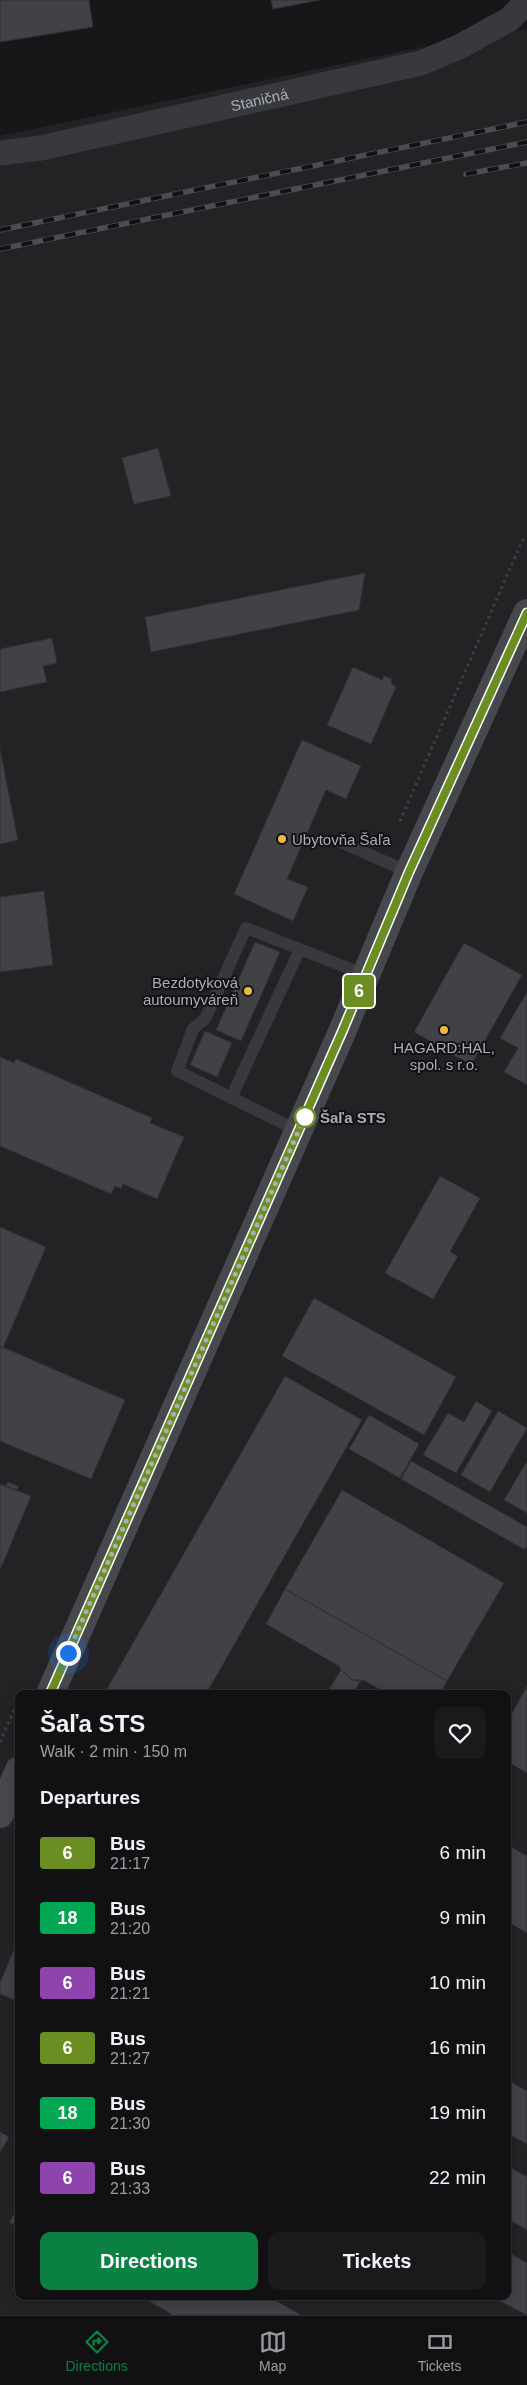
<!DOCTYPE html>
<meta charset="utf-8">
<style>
body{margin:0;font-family:Arial,sans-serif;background:#1a1a1c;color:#f1f3f6;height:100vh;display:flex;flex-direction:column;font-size:19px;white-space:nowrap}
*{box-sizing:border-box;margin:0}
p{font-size:16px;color:#9c9da0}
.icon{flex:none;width:28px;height:28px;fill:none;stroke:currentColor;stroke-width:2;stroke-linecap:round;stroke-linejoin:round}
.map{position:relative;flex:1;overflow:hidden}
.side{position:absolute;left:15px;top:1690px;width:496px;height:610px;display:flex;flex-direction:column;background:#111113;border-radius:10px;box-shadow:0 2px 12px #0003,0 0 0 1px #303133}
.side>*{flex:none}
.badge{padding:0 10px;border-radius:4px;font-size:18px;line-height:32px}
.you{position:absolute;width:25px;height:25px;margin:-12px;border:4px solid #fff;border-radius:50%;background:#1a73e8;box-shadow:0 0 0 8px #1a73e833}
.map>.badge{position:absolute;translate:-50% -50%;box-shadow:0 0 0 2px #fff}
h2{padding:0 25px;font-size:19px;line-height:45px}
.round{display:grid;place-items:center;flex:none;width:52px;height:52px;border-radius:10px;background:#1a1a1c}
.head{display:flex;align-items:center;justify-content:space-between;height:85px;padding:0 25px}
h1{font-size:24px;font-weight:700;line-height:38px}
.cta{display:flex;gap:10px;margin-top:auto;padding:10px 25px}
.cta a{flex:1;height:58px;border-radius:10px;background:#0b8043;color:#fff;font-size:20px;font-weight:700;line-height:58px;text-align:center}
.cta a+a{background:#1a1a1c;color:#f1f3f6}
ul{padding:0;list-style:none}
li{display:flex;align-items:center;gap:15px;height:65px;padding:0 25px}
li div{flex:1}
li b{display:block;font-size:19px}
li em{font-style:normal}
li .badge{min-width:55px;font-weight:700;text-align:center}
.dock{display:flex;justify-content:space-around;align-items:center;height:70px;border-top:1px solid #303133;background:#111113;font-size:14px;color:#9c9da0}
.dock a{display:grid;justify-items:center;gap:2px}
.dock .active{color:#0b8043}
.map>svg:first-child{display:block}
.built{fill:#232326;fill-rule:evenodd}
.building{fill:#414246;stroke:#313135}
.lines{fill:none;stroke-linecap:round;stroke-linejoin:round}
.path{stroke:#3e4045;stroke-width:3;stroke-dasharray:2.5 4;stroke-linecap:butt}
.lane{stroke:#38393e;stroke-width:12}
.street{stroke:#38393e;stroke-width:25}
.secondary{stroke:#46484e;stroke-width:28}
.rail-casing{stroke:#4b4d53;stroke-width:5.5}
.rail{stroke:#121214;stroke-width:4;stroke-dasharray:11;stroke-linecap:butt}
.line-casing{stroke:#fff;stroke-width:11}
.line{stroke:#6b8e23;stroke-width:8}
.walk{stroke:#aaadb8;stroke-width:5;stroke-dasharray:0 9}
.poi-dot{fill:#ebb93d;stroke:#121214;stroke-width:2}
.stop-dot{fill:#fff;stroke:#6b8e23;stroke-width:2.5}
.labels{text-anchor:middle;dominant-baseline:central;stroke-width:4;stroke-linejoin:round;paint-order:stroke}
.street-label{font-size:15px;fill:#aaadb8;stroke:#121214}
.poi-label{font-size:15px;fill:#aaadb8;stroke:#121214;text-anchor:start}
.stop-label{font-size:15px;font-weight:bold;fill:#aaadb8;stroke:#121214;text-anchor:start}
</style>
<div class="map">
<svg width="527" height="2315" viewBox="0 0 527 2315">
<rect width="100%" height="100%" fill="#171719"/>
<path class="built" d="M527,29v2286h-527v-2179l417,-88zM19,1694h489v602h-489z"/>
<path class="building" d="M0,0h89l4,27 -93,15z
M271,0h49l-47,9z
M158,448l13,48 -37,8 -12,-46z
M365,573l-6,37 -208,42 -6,-35z
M52,638l5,25 -14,3 4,16 -47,10v-43z
M353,667l29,13 2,-4 8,3 -1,4 5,4 -25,57 -44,-19z
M302,740l59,26 -15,33 -20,-9 -39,89 21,8 -15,34 -59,-27z
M0,749l18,91 -18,4z
M44,891l9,74 -53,7v-75z
M255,942l25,10 -39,89 -25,-11z
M464,943l58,32 -51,90 -57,-33z
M527,992v93l-23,-13 14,-24 -18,-10z
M205,1031l27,12 -15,34 -27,-12z
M0,1057l14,6 2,-4 136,59 -2,5 34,14 -27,62 -34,-15 -2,5 -6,-3 -4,8 -111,-48z
M440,1176l40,22 -30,54 8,4 -25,43 -48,-26z
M0,1227l46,20 -43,101 -3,-2z
M314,1298l142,79 -32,58 -142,-79z
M0,1346l125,54 -34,79 -91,-38z
M285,1376l77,44 -156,274h-102z
M476,1401l16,10 -36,62 -33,-18 25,-42 16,9z
M498,1411l29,17 -37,64 -29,-17z
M369,1415l50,29 -19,34 -51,-29z
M411,1461l116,66v19l-2,4 -124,-71z
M527,1461v52l-23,-13z
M8,1482l10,4 -1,4 -11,-4z
M0,1484l31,12 -31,74z
M342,1490l162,93 -57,98 -162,-92z
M285,1589l162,92 -7,13h-52l-23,-13 -13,-1 -11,-10 -2,-4 -73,-42z
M341,1670l11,10h9l-7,12 3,2h-31z
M527,1686v87l-19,-11v-41z
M508,1845l19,11v77l-19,-11z
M15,1947l4,2v53l-19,-8v-11z
M508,2080l19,11v53l-19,-10z
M0,2132l9,5 -9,15z
M508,2166l19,11v53l-19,-11z
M19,2206v22l-10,-6z
M508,2252l19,11v52l-37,-19h18z
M140,2296h128l33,19h-128z"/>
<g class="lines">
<path class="path" d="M400,821l122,-280 5,-4
M0,1742l19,-43"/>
<path class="lane" d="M340,842l69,30
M231,1098l69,-149
M299,1131l-122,-60 16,-42 12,-10 41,-91 120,47"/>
<path class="street" id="s1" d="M0,153l41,-5 380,-85 38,-16 51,-28 17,-18"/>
<path class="secondary" d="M50,1694l292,-662 67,-160 118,-259
M0,1814l19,-44"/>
<defs>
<path id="rail" d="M466,174l61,-11
M0,230l527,-108
M0,249l527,-107"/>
</defs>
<use href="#rail" class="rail-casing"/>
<use href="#rail" class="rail"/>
</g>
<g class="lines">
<defs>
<path id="line" d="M50,1694l292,-662 67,-160 118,-259"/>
</defs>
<use href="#line" class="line-casing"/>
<use href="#line" class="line"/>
<path class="walk" d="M68,1653l238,-539 -1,3"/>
</g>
<g class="poi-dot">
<circle cx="282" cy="839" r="5"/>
<circle cx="248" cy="991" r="5"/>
<circle cx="444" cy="1030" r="5"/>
</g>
<circle class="stop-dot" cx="305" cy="1117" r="10"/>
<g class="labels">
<g class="street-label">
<text stroke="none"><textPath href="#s1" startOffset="265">Staničná</textPath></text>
</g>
<g class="poi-label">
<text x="292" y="839">Ubytovňa Šaľa</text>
<text x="238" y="982" text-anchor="end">Bezdotyková<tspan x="238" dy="17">autoumyváreň</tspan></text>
<text x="444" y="1047" text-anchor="middle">HAGARD:HAL,<tspan x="444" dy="17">spol. s r.o.</tspan></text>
</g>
<g class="stop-label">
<text x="320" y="1117">Šaľa STS</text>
</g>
</g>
</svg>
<div class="you" style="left:68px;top:1653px"></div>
<b class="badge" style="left:359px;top:991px;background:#6b8e23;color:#fff">6</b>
<section class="side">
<div class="head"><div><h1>Šaľa STS</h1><p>Walk · 2 min · 150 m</p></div><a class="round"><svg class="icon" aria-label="heart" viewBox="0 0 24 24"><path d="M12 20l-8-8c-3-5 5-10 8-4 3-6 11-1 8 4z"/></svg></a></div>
<h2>Departures</h2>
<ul>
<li><span class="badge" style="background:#6b8e23;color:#fff">6</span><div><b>Bus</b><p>21:17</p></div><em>6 min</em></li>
<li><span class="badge" style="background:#00a651;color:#fff">18</span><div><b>Bus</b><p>21:20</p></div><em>9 min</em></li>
<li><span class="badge" style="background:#8e44ad;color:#fff">6</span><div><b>Bus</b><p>21:21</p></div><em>10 min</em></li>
<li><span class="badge" style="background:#6b8e23;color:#fff">6</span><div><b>Bus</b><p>21:27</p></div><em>16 min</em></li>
<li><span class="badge" style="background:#00a651;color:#fff">18</span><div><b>Bus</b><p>21:30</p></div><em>19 min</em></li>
<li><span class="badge" style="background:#8e44ad;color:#fff">6</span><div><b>Bus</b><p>21:33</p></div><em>22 min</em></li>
</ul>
<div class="cta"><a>Directions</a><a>Tickets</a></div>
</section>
</div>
<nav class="dock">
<a class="active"><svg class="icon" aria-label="directions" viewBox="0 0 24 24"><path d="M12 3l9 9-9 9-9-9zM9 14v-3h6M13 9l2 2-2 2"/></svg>Directions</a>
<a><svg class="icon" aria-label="map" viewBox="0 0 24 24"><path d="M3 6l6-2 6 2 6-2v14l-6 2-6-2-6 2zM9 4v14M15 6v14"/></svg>Map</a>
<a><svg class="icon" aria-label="tickets" viewBox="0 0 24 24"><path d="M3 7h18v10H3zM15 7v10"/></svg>Tickets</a>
</nav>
